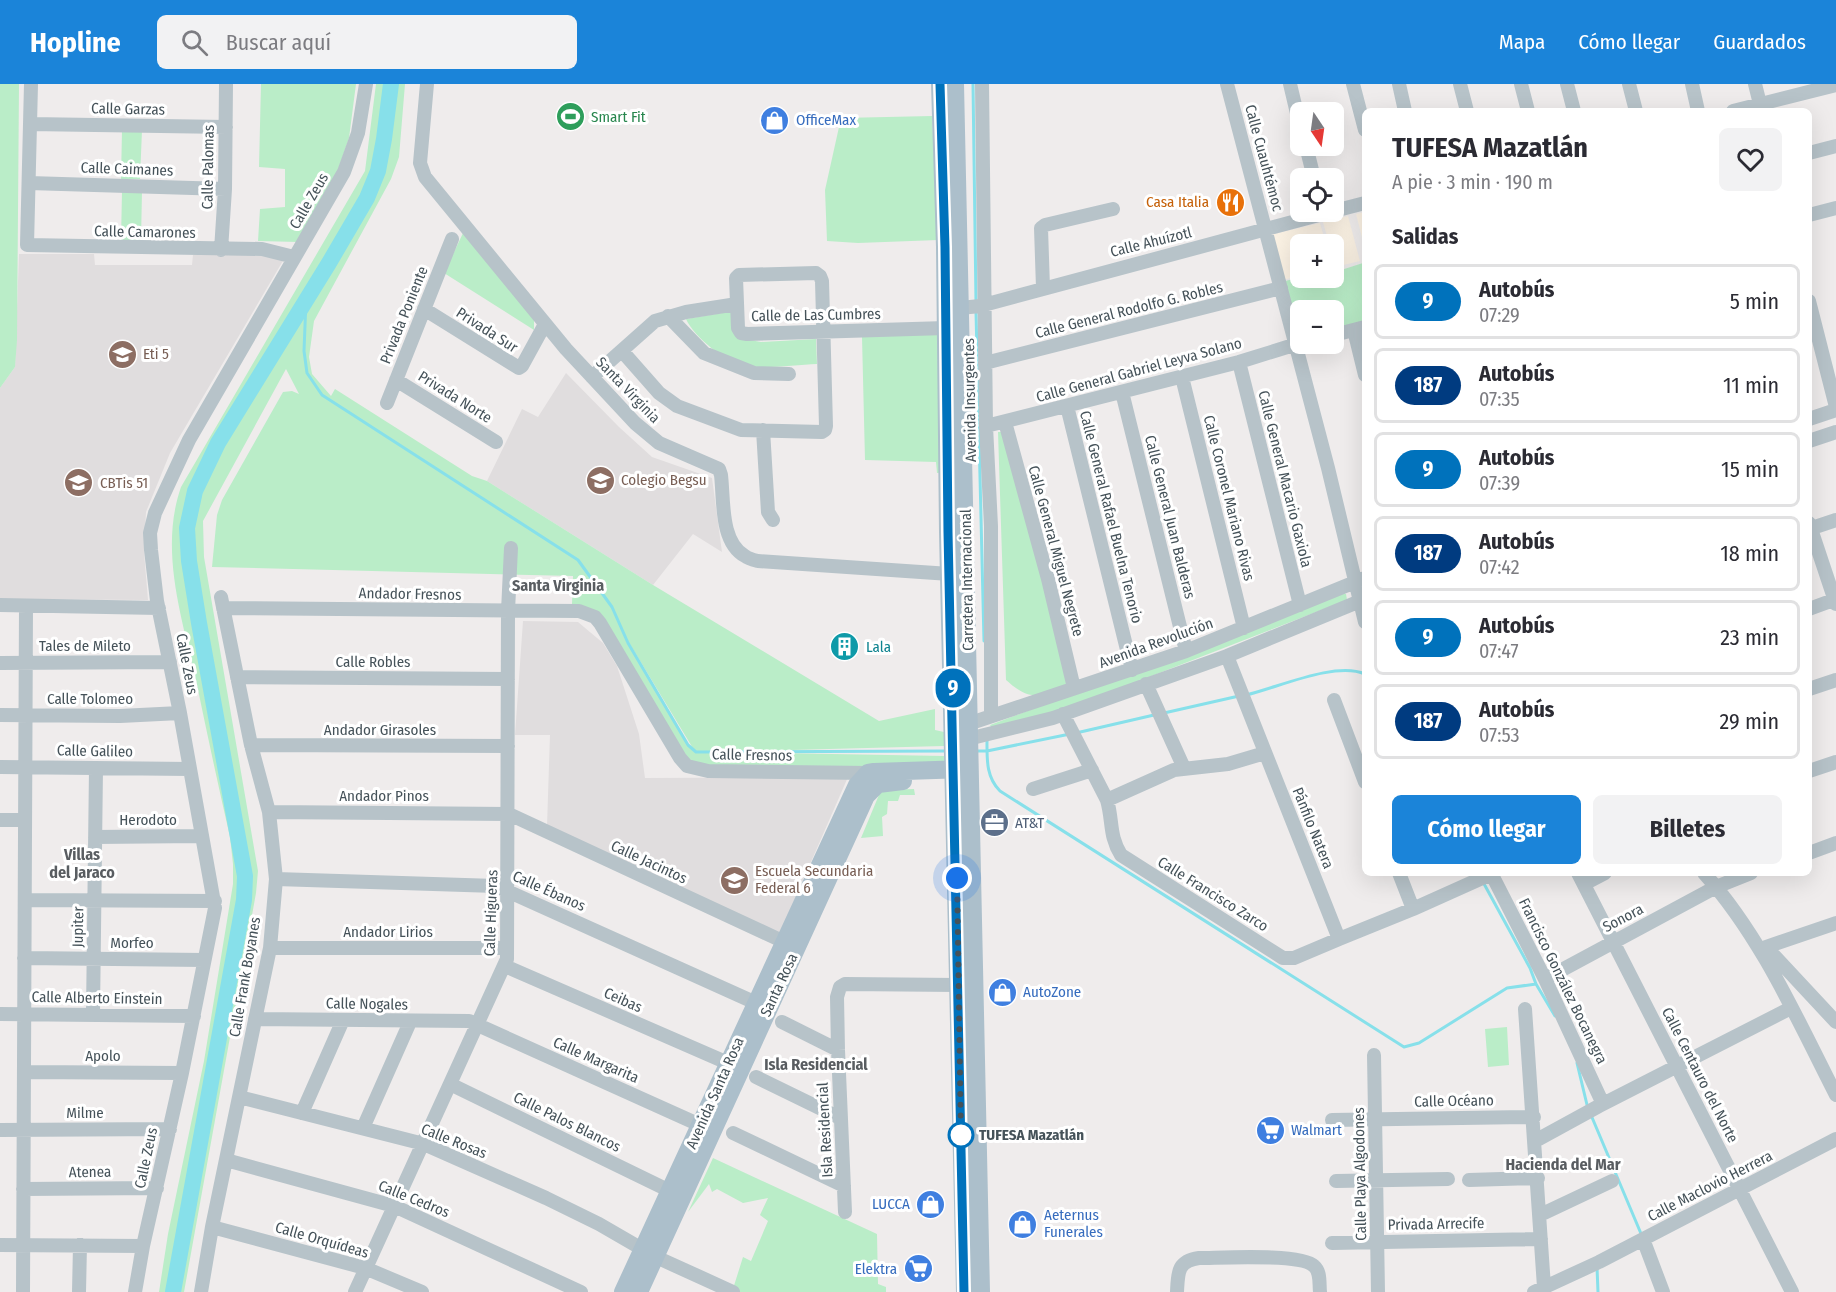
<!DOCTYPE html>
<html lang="es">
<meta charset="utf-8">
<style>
body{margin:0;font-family:"Fira Sans Condensed",sans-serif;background:#f2f2f3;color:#2b2b33;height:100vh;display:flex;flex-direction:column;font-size:22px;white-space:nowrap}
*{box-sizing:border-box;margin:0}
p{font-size:20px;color:#7c7c81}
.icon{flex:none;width:33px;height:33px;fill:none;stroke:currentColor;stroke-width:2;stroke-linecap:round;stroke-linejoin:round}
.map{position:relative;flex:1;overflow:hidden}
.details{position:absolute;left:1362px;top:24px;width:450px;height:768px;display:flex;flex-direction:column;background:#fff;border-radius:9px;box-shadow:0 6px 24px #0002}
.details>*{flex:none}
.badge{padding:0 12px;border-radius:20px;font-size:21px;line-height:39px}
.needle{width:39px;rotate:167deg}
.fabs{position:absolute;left:1290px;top:18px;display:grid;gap:12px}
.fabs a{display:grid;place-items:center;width:54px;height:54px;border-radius:9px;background:#fff;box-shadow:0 6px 24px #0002;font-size:30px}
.you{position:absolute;width:30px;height:30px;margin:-15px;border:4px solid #fff;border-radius:50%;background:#1a73e8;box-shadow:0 0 0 9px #1a73e833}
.map>.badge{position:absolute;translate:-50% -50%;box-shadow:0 0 0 3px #fff}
h2{padding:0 30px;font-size:22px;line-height:54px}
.round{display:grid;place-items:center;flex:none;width:63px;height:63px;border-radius:9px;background:#f2f2f3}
.overview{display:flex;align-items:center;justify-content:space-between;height:102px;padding:0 30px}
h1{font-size:28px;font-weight:700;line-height:45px}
.cta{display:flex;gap:12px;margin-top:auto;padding:12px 30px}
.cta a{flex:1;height:69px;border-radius:9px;background:#1b84d9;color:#fff;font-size:24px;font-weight:700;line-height:69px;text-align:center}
.cta a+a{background:#f2f2f3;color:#2b2b33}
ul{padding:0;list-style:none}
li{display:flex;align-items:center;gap:18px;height:75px;margin:0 12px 9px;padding:0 18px;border:3px solid #e1e1e2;border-radius:9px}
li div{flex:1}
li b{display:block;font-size:22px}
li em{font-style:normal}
li .badge{min-width:66px;font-weight:700;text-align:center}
header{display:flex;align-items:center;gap:36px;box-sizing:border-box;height:84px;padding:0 30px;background:#1b84d9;color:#fff}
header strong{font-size:28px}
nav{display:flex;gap:33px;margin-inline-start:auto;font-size:21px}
.search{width:420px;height:54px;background:#f2f2f3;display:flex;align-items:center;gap:15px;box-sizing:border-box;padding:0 21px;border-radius:9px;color:#7c7c81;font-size:22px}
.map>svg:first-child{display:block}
.commercial{fill:#fbf2e4}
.education{fill:#e0ddde}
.green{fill:#baedc8;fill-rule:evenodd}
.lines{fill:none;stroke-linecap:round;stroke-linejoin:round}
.stream{stroke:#87e0ea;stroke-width:3}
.river{stroke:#87e0ea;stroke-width:16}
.minor{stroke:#b7c3c9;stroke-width:14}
.major{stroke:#acbfcb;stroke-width:18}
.line-casing{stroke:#fff;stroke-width:14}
.line{stroke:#0072bc;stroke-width:9}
.walk{stroke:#455259;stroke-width:6;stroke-dasharray:0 10.8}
.stop-dot{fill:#fff;stroke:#0072bc;stroke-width:3}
.labels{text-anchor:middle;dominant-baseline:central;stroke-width:6;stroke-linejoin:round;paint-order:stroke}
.street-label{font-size:15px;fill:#455259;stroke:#fff}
.leisure-label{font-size:15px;fill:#27864d;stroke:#fff;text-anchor:start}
.shop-label{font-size:15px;fill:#366cbe;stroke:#fff;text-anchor:start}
.food-label{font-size:15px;fill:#c56008;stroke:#fff;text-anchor:end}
.education-label{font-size:15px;fill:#785e54;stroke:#fff;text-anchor:start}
.culture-label{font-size:15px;fill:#0d838f;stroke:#fff;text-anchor:start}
.service-label{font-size:15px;fill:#4e5e75;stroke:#fff;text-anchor:start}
.stop-label{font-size:15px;font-weight:bold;fill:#455259;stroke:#fff;text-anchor:start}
.neighbourhood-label{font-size:16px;font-weight:bold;fill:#595d61;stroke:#fff}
</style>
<header>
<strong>Hopline</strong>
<div class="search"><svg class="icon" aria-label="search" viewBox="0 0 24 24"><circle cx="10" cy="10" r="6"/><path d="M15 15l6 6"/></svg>Buscar aquí</div>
<nav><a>Mapa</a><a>Cómo llegar</a><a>Guardados</a></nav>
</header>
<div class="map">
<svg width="1836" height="1208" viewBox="0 0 1836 1208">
<rect width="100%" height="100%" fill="#efecec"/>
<path class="commercial" d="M1365,128v37l-9,-35z
M1348,132l12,45 -25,6 -1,-23h-5l-6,-22z
M1320,139l6,21h-26v32l-18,4 -12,-45z"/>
<path class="education" d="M19,170h75l1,11h97l1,-10 70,-1 21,5 -114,194 -24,59 -2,40 4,48 -148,-1v-211l15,-21z
M566,289l53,54 33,30 60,21 10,74 -29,-18 -40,51 -166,-104 35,-72 16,8z
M523,537l55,1 25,21 14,23 22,68 6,44 203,-1 -68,156 -233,-107 3,-91h-35z"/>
<path class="green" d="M0,0h19l-2,256 -2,27 -15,21z
M261,0h95l-7,54 -11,32 -40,72 -40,-1 2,-32 25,-2v-38l-26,-2z
M376,0h29l-6,73 -8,22 -77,142 -5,36 3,17 19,22 4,-7 137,87 15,5 166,104 226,136 56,-12v21l9,2v14l-227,6 227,4v8l-236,7 -13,-3 -110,-157 -13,-7 1,-28 -361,-9 5,-52 5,-15 61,-108 9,-1 7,3 -13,-25 -83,152 1,36 54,314 -2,22 -72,399h-25l9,-58 36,-173 29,-177v-20l-3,-27c-12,-52 -23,-104 -34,-157 -14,-62 -37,-130 -15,-193l184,-316zM626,557h2l66,109 -6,-5z
M932,32l6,124 -80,3 -31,-2 -2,-51 16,-72z
M122,46h20l-2,49h-19z
M122,107h20l-1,49h-20z
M464,147l70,86v13l-90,-57z
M1363,179h2v62l-31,8v-23h-34v32l-18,-60 18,-5 34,1v-9l2,-1 2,3z
M734,227l16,29 11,2 55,-3 1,25c-20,1 -52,5 -70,2 -21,-3 -53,-29 -61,-47z
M942,246l5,142 -10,1 -1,-11 -71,-2 -3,-123z
M998,348h7l65,252c-32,11 -37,20 -64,-4z
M1340,509l6,1 1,6 -301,117 -54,11 -2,-3z
M914,705l1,6h-15l-2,6h-10l-1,13 -5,3 1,19 -22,2 20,-48z
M1507,943l2,38 -21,2 -3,-38z
M713,1074l164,76 1,50 8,3v5h-154l11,-35 8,4 17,-40 -8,-6 8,-17 -25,5 -26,-14 -5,3 -3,-8 -21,28z"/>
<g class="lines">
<path class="stream" d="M973,0l3,218
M306,216l-2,51 3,22 15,22 256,165 34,47 16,36 60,102 8,7 249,-1
M976,228l8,329
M1246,611c31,-7 89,-34 119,-21
M1164,629l75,-17
M1076,649l78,-18
M987,657c0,18 -1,36 13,50l404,256 15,-4 88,-55 29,-4 19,32
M976,667h11l83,-17
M1483,798l47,86 6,16
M1577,979l11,46
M1591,1031l51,121
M1597,1183l1,25"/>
<path class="river" d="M173,1208l71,-392 1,-24 -46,-253 -10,-62 -2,-33 8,-37 23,-48 111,-180 38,-65 11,-27 6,-32 7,-55"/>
<path class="minor" d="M31,0l-4,161 235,4 32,8
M427,0l-7,79 5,14 141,172 69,74 24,20 60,26 2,6c3,25 -1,67 24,81 4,3 9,4 13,5l192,13
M982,0l4,342 5,100v190
M1227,0l101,384 37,154
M1290,0l10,42
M1353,0l12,46
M1399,0l6,27
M1460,0l7,27
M1521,0l7,27
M1567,0l7,27
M1629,0l7,27
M1692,0l6,27
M1755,0l5,20
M1733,27l103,-26
M30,40l196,3
M1306,62l8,32
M1809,69l27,-7
M29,99l196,6
M1334,127l31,-8
M1809,131l27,-7
M221,166l4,-61 1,-105
M1043,204l-2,-60 4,-3 68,-16
M1809,217l27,106
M960,224l20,-2 350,-94
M424,225l95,59 3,-2 23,-42
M668,232l36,37 50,20 35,1
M1354,246l11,45
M1334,251l31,-8
M622,267l37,42 18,13 64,24 81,2 3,-2 1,-4 -4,-145 -2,-5 -4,-3 -77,2 -3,3 2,50 3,5 6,1 199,-6
M1239,278l61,243
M985,279l296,-75
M592,293l63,-56 31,-9 51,-8
M1182,293l62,251
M396,296l100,62
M1122,308l64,259
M387,319l65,-164
M1067,322l65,264
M1809,335l27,-9
M1005,338l43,157 26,109
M986,342l253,-64 61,-19
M763,346l5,82 5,8
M1809,357l27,-9
M1809,439l27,81
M1809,445l27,-9
M0,521l159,3
M223,524l356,3 16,6 5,6 80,135 7,8 21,5 160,2 4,5
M1809,525l27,-10
M1227,572l112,283 74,-30 78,-35
M0,579l170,-1
M237,593l271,2
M1146,600l38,84
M1809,605l27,-9
M1334,616l31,82
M1063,630l44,86c6,21 2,36 14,55l162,103h11l45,-19
M0,631l120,1 60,-3
M962,642l224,-75 179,-73
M960,657l93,-23 174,-62 138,-57
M251,661l257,1
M0,683l190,2
M1809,687l27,-9
M1033,705l59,-19
M1107,716l67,-30 54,-6 37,-11
M269,728l240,2 284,132
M0,736h25
M95,753l105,-1
M1809,769l27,-10
M1399,789l14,36
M1491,789l54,106 58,125
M1578,789l214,419
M1704,789c58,65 93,146 132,222
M276,795l220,7 260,117
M1584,800l21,-11
M25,816l190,1
M1766,863l70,75
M270,864h237
M1760,865l76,-26
M24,874l180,2
M505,882l232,101
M1545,895l171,-92 35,-14
M1525,925l19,278
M93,929l3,-245
M0,930l194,2
M255,935l214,2 231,104
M782,938l56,28
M1374,971l4,237
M24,988l158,1
M756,993l84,41
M450,1000l220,107
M239,1013l185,47 122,54 53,26 57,33 77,35
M302,1029l41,-93
M1332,1036l202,-3
M363,1044l47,-106
M0,1046l170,-1
M733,1049l111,53
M1535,1057l64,-35 192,-98
M226,1076l168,46 187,86
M1469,1096l69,-2
M1336,1097l112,-2
M23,1105l134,-1
M845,1128l-7,-162 -1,-53 3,-10 5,-3 113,1
M1540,1131l72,-34
M212,1143l153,41 57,24
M1643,1155l20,53
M1332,1159l209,-4
M0,1161l143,1
M23,1208l3,-686
M79,1208l1,-47
M135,1208l8,-46 39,-173 33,-165 -35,-195 -23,-112 -6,-51 -1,-17 5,-20 34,-73 155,-268 14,-39 8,-49
M201,1208l11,-65 58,-279 6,-69 -7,-67 -18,-67 -30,-148
M355,1208l152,-333 1,-348 3,-63
M1177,1208c1,-19 0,-31 22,-34 21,0 102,-5 115,8 7,6 5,17 6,26
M1534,1208l65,-30 237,-123"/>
<path class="major" d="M940,0l5,163 3,285 17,760
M955,0l26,1208
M623,1208l234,-507 11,-12 6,-1 92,-3
M639,1208l227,-496 12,-12 25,-3"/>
</g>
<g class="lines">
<defs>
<path id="line" d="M940,0l5,163 3,285 16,760"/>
</defs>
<use href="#line" class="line-casing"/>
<use href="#line" class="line"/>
<path class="walk" d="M957,794l4,260v-3"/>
</g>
<defs>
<symbol id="stadium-disc" viewBox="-11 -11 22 22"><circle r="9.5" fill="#2e9e5b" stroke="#fff"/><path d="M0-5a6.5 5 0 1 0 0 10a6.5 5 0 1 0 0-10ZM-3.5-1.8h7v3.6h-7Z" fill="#fff"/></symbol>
<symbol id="shop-disc" viewBox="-11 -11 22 22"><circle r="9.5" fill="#3f7fe0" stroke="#fff"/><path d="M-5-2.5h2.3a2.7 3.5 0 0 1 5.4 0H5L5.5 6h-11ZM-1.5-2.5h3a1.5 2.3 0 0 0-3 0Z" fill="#fff"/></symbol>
<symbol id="restaurant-disc" viewBox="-11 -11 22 22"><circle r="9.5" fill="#e8710a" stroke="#fff"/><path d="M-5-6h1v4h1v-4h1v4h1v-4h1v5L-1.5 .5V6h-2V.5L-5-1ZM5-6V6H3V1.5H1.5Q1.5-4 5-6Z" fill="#fff"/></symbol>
<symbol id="school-disc" viewBox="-11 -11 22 22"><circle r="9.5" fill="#8d6e63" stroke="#fff"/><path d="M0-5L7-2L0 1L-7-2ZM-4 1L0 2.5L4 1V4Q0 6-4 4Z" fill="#fff"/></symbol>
<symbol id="university-disc" viewBox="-11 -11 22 22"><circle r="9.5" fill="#8d6e63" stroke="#fff"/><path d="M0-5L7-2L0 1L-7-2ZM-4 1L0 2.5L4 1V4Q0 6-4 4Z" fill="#fff"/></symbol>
<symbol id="building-disc" viewBox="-11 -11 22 22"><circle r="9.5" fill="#0f9aa8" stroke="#fff"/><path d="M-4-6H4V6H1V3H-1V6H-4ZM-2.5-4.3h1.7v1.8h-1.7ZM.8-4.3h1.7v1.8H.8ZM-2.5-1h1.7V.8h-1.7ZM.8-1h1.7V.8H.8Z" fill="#fff"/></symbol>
<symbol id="office-disc" viewBox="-11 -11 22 22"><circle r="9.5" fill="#5c6f8a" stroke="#fff"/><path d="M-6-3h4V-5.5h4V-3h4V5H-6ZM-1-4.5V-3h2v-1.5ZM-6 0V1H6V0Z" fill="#fff"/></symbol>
<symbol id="supermarket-disc" viewBox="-11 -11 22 22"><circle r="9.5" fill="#3f7fe0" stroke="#fff"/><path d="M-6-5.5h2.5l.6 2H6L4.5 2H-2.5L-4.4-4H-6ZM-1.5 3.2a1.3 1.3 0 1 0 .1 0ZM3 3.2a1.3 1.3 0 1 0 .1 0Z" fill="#fff"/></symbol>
</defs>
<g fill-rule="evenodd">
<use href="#stadium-disc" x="554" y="16" width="33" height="33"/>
<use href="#shop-disc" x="758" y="20" width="33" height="33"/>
<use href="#restaurant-disc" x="1214" y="102" width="33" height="33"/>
<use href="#school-disc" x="106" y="254" width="33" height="33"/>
<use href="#school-disc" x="584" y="380" width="33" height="33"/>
<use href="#university-disc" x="62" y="382" width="33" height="33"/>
<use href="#building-disc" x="828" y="546" width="33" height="33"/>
<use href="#office-disc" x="978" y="722" width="33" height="33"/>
<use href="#school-disc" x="718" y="780" width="33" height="33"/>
<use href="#shop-disc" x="986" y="892" width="33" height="33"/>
<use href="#supermarket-disc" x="1254" y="1030" width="33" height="33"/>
<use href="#shop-disc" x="914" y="1104" width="33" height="33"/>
<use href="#shop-disc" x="1006" y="1124" width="33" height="33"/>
<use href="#supermarket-disc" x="902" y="1168" width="33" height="33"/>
</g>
<circle class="stop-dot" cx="961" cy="1051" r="12"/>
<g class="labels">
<g class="street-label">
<text transform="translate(128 25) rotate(1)">Calle Garzas</text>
<text transform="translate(1264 74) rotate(75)">Calle Cuauhtémoc</text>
<text transform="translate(208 83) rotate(-89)">Calle Palomas</text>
<text transform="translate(127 85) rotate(2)">Calle Caimanes</text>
<text transform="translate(309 117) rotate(-60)">Calle Zeus</text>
<text transform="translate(145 148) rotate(1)">Calle Camarones</text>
<text transform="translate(1151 158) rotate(-14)">Calle Ahuízotl</text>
<text transform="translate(1129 226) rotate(-14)">Calle General Rodolfo G. Robles</text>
<text transform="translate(404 231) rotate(-68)">Privada Poniente</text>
<text transform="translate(816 231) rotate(-1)">Calle de Las Cumbres</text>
<text transform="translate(487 246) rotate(33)">Privada Sur</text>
<text transform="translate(1139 286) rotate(-15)">Calle General Gabriel Leyva Solano</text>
<text transform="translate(628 306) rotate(46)">Santa Virginia</text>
<text transform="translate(455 313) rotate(32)">Privada Norte</text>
<text transform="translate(970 316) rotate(-91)">Avenida Insurgentes</text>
<text transform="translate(1285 395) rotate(76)">Calle General Macario Gaxiola</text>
<text transform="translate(1229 414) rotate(76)">Calle Coronel Mariano Rivas</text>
<text transform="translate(1111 433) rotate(76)">Calle General Rafael Buelna Tenorio</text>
<text transform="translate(1170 433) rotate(76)">Calle General Juan Balderas</text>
<text transform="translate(1056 467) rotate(75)">Calle General Miguel Negrete</text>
<text transform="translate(967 496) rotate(-91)">Carretera Internacional</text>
<text transform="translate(410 510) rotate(1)">Andador Fresnos</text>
<text transform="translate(1156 559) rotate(-20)">Avenida Revolución</text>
<text x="85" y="562">Tales de Mileto</text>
<text x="373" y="578">Calle Robles</text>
<text transform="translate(187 580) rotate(79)">Calle Zeus</text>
<text x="90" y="615">Calle Tolomeo</text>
<text x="380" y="646">Andador Girasoles</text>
<text transform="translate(95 667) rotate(1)">Calle Galileo</text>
<text transform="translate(752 671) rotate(1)">Calle Fresnos</text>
<text x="384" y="712">Andador Pinos</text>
<text x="148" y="736">Herodoto</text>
<text transform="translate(1313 744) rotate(68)">Pánfilo Natera</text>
<text transform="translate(649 778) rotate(25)">Calle Jacintos</text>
<text transform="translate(549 807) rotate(24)">Calle Ébanos</text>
<text transform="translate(1213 810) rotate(32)">Calle Francisco Zarco</text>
<text transform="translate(491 829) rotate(-88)">Calle Higueras</text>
<text transform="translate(1623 834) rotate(-28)">Sonora</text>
<text transform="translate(78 843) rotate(-89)">Jupiter</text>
<text x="388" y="848">Andador Lirios</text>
<text x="132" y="859">Morfeo</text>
<text transform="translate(245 893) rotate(-80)">Calle Frank Boyanes</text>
<text transform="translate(1563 897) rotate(64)">Francisco González Bocanegra</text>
<text transform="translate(779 901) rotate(-65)">Santa Rosa</text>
<text transform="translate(97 914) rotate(1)">Calle Alberto Einstein</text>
<text transform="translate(623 916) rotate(24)">Ceibas</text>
<text transform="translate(367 920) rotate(1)">Calle Nogales</text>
<text x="103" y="972">Apolo</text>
<text transform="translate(596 976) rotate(24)">Calle Margarita</text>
<text transform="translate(1700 991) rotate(63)">Calle Centauro del Norte</text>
<text transform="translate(715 1009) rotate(-66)">Avenida Santa Rosa</text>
<text transform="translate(1454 1017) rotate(-1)">Calle Océano</text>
<text x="85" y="1029">Milme</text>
<text transform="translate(567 1038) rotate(26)">Calle Palos Blancos</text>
<text transform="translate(825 1046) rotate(-93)">Isla Residencial</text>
<text transform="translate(454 1057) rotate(22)">Calle Rosas</text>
<text transform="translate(146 1074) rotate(-78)">Calle Zeus</text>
<text transform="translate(90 1088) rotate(-1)">Atenea</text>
<text transform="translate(1360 1090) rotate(-91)">Calle Playa Algodones</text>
<text transform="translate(1710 1102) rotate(-27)">Calle Maclovio Herrera</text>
<text transform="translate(414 1115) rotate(22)">Calle Cedros</text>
<text transform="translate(1436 1140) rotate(-1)">Privada Arrecife</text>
<text transform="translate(322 1156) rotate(16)">Calle Orquídeas</text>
</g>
<g class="leisure-label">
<text x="591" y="33">Smart Fit</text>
</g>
<g class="shop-label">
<text x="796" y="36">OfficeMax</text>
<text x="1023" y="908">AutoZone</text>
<text x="1291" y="1046">Walmart</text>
<text x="910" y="1120" text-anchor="end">LUCCA</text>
<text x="1044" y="1131">Aeternus<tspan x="1044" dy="17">Funerales</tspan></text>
<text x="897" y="1185" text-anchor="end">Elektra</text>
</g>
<g class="food-label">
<text x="1209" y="118">Casa Italia</text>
</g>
<g class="education-label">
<text x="143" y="270">Eti 5</text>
<text x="621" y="396">Colegio Begsu</text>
<text x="100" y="399">CBTis 51</text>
<text x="755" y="787">Escuela Secundaria<tspan x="755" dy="17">Federal 6</tspan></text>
</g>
<g class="culture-label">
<text x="866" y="563">Lala</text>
</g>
<g class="service-label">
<text x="1015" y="739">AT&amp;T</text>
</g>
<g class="stop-label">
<text x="979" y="1051">TUFESA Mazatlán</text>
</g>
<g class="neighbourhood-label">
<text x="558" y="501">Santa Virginia</text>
<text x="82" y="770">Villas<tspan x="82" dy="18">del Jaraco</tspan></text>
<text x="816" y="980">Isla Residencial</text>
<text x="1563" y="1080">Hacienda del Mar</text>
</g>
</g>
</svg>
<div class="fabs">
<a><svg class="needle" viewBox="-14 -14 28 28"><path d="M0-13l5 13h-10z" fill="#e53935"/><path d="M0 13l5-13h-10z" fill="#7c7c81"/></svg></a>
<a><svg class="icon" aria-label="locate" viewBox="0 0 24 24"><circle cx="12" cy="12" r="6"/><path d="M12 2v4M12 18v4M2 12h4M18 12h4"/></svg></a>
<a>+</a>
<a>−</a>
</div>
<div class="you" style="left:957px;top:794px"></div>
<b class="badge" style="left:953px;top:604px;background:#0072bc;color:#fff">9</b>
<section class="details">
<div class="overview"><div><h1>TUFESA Mazatlán</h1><p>A pie · 3 min · 190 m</p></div><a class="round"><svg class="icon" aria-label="heart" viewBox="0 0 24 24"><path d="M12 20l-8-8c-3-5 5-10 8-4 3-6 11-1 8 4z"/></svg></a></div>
<h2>Salidas</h2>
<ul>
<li><span class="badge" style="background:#0072bc;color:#fff">9</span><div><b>Autobús</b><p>07:29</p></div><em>5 min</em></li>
<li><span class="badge" style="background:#003b80;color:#fff">187</span><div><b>Autobús</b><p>07:35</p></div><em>11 min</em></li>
<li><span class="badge" style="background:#0072bc;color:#fff">9</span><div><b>Autobús</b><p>07:39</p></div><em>15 min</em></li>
<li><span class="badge" style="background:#003b80;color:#fff">187</span><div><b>Autobús</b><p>07:42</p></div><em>18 min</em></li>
<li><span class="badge" style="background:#0072bc;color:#fff">9</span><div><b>Autobús</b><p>07:47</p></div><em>23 min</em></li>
<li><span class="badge" style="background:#003b80;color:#fff">187</span><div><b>Autobús</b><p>07:53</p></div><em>29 min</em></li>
</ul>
<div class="cta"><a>Cómo llegar</a><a>Billetes</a></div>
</section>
</div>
